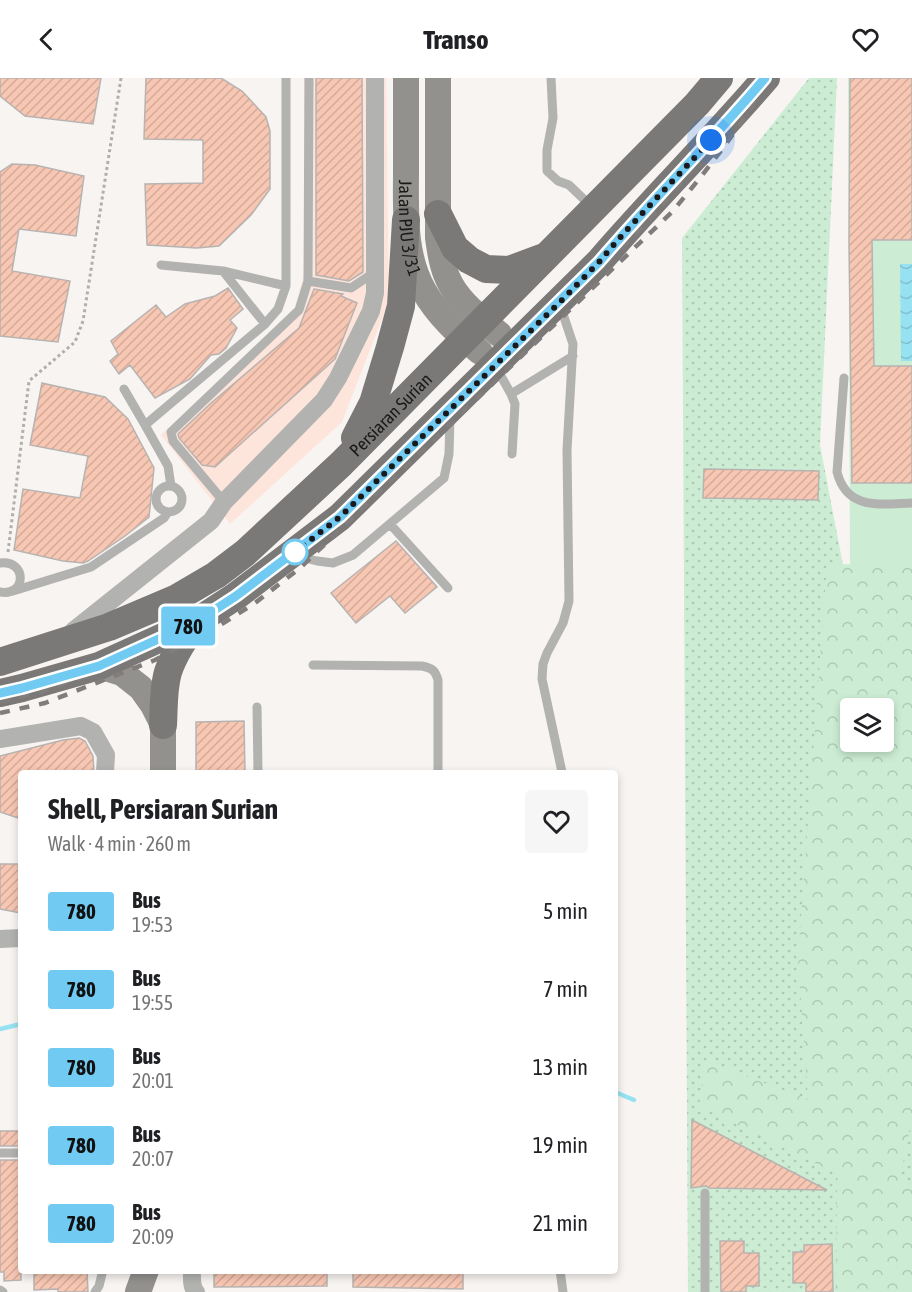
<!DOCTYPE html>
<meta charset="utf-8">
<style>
body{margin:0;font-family:"Asap Condensed",sans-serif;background:#f6f6f6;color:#202124;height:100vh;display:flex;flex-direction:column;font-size:22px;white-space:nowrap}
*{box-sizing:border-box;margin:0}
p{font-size:20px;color:#757577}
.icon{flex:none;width:33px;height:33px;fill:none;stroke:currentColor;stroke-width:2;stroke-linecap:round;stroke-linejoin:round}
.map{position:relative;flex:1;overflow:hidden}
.side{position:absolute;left:18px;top:692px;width:600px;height:504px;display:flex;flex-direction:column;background:#fff;border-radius:6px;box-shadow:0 3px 9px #0003}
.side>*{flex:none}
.badge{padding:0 12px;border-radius:4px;font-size:21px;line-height:39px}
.controls{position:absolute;left:840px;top:620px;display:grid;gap:12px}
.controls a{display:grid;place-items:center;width:54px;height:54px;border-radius:6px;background:#fff;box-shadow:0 3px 9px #0003;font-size:30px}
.you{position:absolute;width:30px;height:30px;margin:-15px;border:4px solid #fff;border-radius:50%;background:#1a73e8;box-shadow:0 0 0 9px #1a73e833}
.map>.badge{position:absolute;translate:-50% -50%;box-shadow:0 0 0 3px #fff}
.round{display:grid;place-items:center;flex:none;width:63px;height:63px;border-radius:6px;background:#f6f6f6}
.head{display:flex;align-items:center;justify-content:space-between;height:102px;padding:0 30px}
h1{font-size:28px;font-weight:700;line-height:45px}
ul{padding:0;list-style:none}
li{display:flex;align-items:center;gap:18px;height:78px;padding:0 30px}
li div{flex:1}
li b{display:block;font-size:22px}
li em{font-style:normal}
li .badge{min-width:66px;font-weight:700;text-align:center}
header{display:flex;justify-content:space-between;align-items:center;height:78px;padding:0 30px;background:#fff;font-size:27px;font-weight:700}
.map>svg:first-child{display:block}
.commercial{fill:#fee5dc}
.green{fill:url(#green-dots);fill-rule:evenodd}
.forest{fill:url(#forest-crowns);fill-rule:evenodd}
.pitch{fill:#ccedd3}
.water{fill:url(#water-waves)}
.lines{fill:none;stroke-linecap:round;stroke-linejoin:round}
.stream{stroke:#96e2f2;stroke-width:4.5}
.building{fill:url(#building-hatch);stroke:#b7b3b1;stroke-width:1.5}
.path{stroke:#b1aeac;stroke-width:3;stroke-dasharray:3 3;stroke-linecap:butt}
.lane{stroke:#b2b2b0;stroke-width:9}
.street{stroke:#b2b2b0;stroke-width:18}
.secondary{stroke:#92918e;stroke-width:26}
.primary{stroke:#7b7977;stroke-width:28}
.rail{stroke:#807d7c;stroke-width:4.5;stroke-dasharray:10 10;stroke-linecap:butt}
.line-casing{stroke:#fff;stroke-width:14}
.line{stroke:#71caf2;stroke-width:9}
.walk{stroke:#1a1818;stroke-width:6;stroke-dasharray:0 10.8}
.stop-dot{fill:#fff;stroke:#71caf2;stroke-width:3}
.labels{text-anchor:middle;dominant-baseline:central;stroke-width:6;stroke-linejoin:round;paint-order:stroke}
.street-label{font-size:18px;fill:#1a1818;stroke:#fff}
</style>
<header><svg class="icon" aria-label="back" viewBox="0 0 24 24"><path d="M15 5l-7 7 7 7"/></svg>Transo<svg class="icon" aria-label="heart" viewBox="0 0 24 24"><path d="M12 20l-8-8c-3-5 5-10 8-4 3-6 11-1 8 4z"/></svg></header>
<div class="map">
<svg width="912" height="1214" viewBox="0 0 912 1214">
<defs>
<pattern id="green-dots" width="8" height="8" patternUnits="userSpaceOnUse" patternTransform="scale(1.5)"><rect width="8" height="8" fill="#ccedd3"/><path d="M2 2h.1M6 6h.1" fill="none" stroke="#afcab4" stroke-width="1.8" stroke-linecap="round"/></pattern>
<pattern id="forest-crowns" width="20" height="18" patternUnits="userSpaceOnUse" patternTransform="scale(1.5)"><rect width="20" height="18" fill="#ccedd3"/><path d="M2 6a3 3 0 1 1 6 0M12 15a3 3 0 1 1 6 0" fill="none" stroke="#afcab4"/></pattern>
<pattern id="water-waves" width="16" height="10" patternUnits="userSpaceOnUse" patternTransform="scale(1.5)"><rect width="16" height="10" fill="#96e2f2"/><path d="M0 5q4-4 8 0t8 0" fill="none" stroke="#81c1cf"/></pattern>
<pattern id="building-hatch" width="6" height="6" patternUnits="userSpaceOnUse" patternTransform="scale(1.5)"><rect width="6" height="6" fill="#f8c7b3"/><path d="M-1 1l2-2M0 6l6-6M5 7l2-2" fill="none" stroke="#d4aa99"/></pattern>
</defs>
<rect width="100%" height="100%" fill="#f8f4f2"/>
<path class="commercial" d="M304,0h82l3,223 -47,121 -112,102 -69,-89 133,-123 10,-39z"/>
<path class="green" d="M809,0h28l-17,367 27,141 65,-3v709h-224l-6,-1054zM850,630h34v33h-34z"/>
<path class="forest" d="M827,486l85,1v553l-13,65 13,1v108h-76l1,-118 -138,-68 6,-45 103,38 -10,-141zM850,630h34v33h-34z"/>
<path class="pitch" d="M848,0h64v489h-62z"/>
<path class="water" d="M900,186h12v97h-11z"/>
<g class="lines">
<path class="stream" d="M0,951l21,-5
M615,1014l19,8"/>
</g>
<path class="building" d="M0,0h101l-8,46 -68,-8 -25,-20z
M146,0h75l21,13 24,26 4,14v58l-19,26 -32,31 -22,2 -50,-3 -2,-61 58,-1v-43l-59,-1z
M316,0h46l1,194 -14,9 -33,-6z
M850,0h62v162h-40l2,126h38v117h-60l-3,-243z
M12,86l23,1 49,11 -8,60 -57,-7 -7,42 58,10 -12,61 -58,-6v-164z
M228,210l15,21 -13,11 7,8 -11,20 -7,6 -8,1 -21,24 -35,19 -25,-33 -11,9 -9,-13 8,-7 -7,-13 45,-36 10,12 19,-13 30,-8z
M314,211l29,5 -2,2 16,7 -22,56 -120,108 -13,-2 -23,-27 -1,-4 32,-30 89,-76z
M42,305l63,14 23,22 26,49 -5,49 -24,19 -37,25 -5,2 -20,-2 -49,-11 9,-61 57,9 8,-42 -58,-11z
M704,391l115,2 -1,29 -115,-2z
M396,463l41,46 -32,26 -15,-17 -34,27 -25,-30z
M244,643l1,51h-49v-50z
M79,660l6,3 8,15 1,16h-73v47l-21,-7v-56l63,-16z
M0,786h18l1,9 2,1v39l-21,-4z
M692,1042l135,70 -118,-2 -3,-2 -15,2z
M0,1053h21v15h-21z
M0,1082h21v120l-17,1v-9h-4z
M720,1163h24v12h15v33h-13v6h-25z
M832,1166l1,48h-27v-9h-13v-31h11v-7z
M34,1192h53l1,22h-30v-3l-24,1z
M214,1192h113v16l-113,1z
M353,1192h110v19l-110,-2z"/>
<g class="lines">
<path class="path" d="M8,474l21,-171 46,-39 8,-21 38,-243"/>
<path class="lane" d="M551,0l2,40 -6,32v21l11,10 11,4 23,22
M161,187l62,6 63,15
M223,193l42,53
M308,203l43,7 24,-16
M560,227l13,39 -6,106 2,151 -6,22 -16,30 -4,11 -1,15 20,93
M496,289l15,27 4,10 -3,50
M844,300l-7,94c10,39 44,32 75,31
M124,311l21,36
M511,316l62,-38
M156 421a13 13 0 1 1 26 0a13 13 0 1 1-26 0Z
M171,408l-3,-20 -23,-41 120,-101 13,-15 8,-23v-208
M224,424l-51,-61 -2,-9 128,-122 9,-29 1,-203
M390,446l58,64
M297,478l20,5 16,2 20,-8 91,-77 5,-24 1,-37
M0,485c27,-4 27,34 0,29
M13,513l78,-24 73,-49 4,-6
M313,587l109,1c10,2 13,4 16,14v92
M257,629l1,65
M0,1075h21
M560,1192l3,22
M0,1212l3,2
M95,1214l4,-6 4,-16
M705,1214v-99"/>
<path class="street" d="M73,553l138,-110 13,-19 100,-102 14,-22 33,-67 4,-18v-215
M0,661l81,-13 12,6 13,23 -1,17
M0,861l21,-1
M192,1192c0,7 -1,17 4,22"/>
<g class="secondary">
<path id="s1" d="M406,0c0,31 0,61 0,92 0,41 -3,85 18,121 14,25 35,43 56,61"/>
<path d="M438,0v160c2,14 4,28 10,41 10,23 33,39 51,55"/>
<path d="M99,588l23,7 19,15 12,17 10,20v47"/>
<path d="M138,1214l8,-22"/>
</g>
<g class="primary">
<path d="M438,136l17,34 14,12 17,9 23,1 32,-12"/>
<path d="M355,360l18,-35 17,-56 11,-41 5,-86"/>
<path id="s2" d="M0,584l109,-35 66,-28 41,-24 29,-22 96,-89 356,-360 22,-26"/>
<path d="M0,615l22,-5 77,-22 97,-44 40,-26 104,-79 259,-255c54,-63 113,-121 167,-184"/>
<path d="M163,647c1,-17 0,-36 5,-53 6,-18 17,-34 28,-50"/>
</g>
<path class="rail" d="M0,624l44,-11 53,-19 51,-23 52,-27 49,-32 41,-31 53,-47 288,-273c47,-50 90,-102 125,-161
M0,635l45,-10 110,-43 51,-26 49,-31 45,-35 372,-356c35,-42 70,-86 97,-134"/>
</g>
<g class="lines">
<defs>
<path id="line" d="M0,615l22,-5 77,-22 97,-44 40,-26 104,-79 259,-255c54,-63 113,-121 166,-184"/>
</defs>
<use href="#line" class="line-casing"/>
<use href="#line" class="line"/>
<path class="walk" d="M295,474l45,-35 219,-214 40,-41 25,-29 87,-93"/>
</g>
<circle class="stop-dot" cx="295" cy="474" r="12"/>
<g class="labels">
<g class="street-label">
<text stroke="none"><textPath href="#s1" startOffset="150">Jalan PJU 3/31</textPath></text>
<text stroke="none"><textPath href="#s2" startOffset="471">Persiaran Surian</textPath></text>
</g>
</g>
</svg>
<div class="controls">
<a><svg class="icon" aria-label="layers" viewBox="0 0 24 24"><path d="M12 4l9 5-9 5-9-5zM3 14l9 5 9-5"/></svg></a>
</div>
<div class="you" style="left:711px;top:62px"></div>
<b class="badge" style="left:188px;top:548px;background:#71caf2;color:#111">780</b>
<section class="side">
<div class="head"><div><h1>Shell, Persiaran Surian</h1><p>Walk · 4 min · 260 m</p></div><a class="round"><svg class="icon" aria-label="heart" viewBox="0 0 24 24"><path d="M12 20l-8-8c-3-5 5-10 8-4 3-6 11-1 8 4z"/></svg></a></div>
<ul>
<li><span class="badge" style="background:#71caf2;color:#111">780</span><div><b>Bus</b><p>19:53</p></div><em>5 min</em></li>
<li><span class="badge" style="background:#71caf2;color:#111">780</span><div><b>Bus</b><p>19:55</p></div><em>7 min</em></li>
<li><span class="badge" style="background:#71caf2;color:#111">780</span><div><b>Bus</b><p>20:01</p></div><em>13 min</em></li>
<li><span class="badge" style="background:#71caf2;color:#111">780</span><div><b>Bus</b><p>20:07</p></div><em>19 min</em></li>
<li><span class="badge" style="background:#71caf2;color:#111">780</span><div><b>Bus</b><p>20:09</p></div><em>21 min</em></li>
</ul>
</section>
</div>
